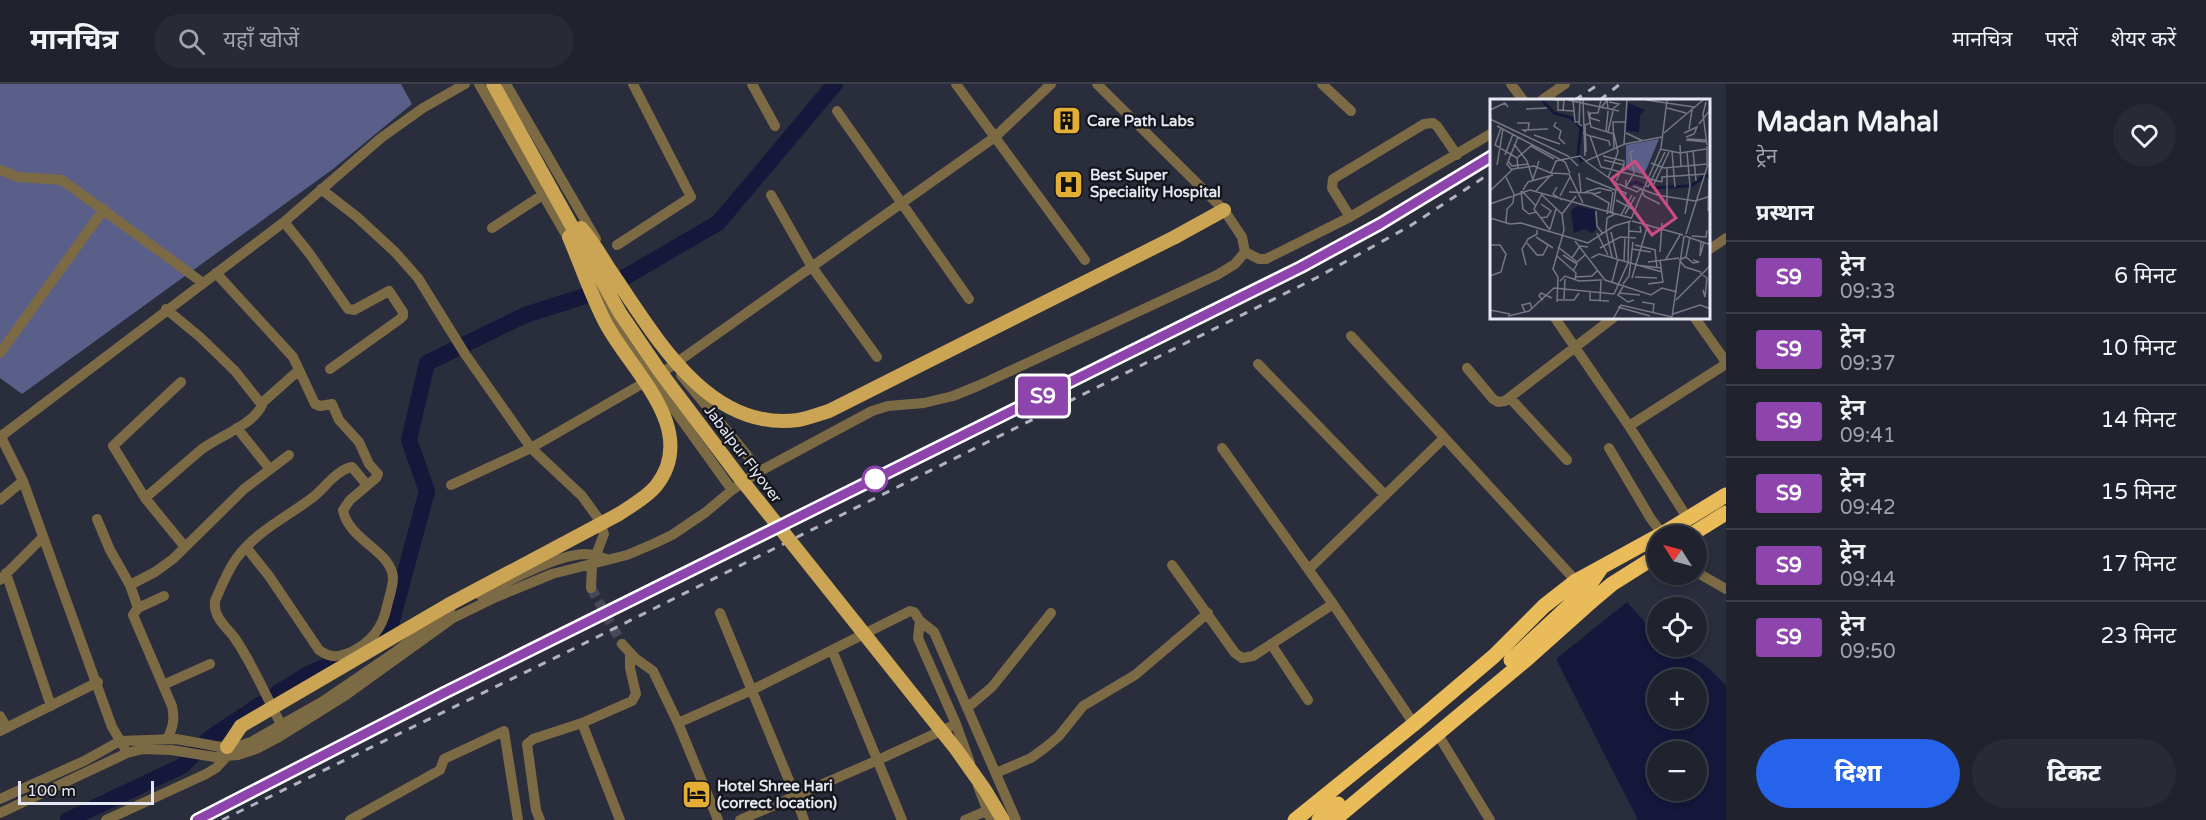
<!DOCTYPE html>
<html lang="hi">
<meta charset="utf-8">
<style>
body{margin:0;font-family:"Varela Round","Noto Sans Devanagari",sans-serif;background:#282a35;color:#f1f3f6;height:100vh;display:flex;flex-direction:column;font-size:22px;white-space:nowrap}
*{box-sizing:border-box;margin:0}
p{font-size:20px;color:#a2a4aa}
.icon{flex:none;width:33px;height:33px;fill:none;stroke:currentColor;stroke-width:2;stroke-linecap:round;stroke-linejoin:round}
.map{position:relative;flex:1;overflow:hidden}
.sheet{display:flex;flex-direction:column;background:#20222d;width:480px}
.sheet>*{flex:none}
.badge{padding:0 12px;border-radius:4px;font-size:21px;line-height:39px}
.needle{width:39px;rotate:306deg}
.buttons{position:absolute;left:1647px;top:441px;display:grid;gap:12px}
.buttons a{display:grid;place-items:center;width:60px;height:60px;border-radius:50%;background:#20222d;box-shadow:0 3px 9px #0003,0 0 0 2px #3d3f49;font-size:30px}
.scale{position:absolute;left:18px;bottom:15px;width:136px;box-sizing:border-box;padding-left:6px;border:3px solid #e5e7f1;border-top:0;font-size:16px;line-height:21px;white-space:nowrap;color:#e5e7f1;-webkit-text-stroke:4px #15161d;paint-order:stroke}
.map>.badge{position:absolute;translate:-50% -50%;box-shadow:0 0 0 3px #fff}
h2{padding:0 30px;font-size:22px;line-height:54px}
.round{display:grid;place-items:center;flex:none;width:63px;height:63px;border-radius:32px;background:#282a35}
.summary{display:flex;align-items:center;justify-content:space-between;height:102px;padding:0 30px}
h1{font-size:28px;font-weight:800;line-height:45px}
.action{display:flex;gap:12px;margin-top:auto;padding:12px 30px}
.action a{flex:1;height:69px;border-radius:36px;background:#2563eb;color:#fff;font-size:24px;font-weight:800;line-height:69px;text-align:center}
.action a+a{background:#282a35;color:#f1f3f6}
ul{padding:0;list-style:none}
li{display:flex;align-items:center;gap:18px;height:72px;padding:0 30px;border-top:2px solid #3d3f49}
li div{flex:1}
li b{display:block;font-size:22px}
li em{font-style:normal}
li .badge{min-width:66px;font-weight:700;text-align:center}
header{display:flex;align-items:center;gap:36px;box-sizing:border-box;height:84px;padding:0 30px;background:#20222d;border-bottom:2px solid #3d3f49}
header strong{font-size:28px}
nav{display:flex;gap:33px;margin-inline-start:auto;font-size:21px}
.search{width:420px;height:54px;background:#282a35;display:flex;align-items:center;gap:15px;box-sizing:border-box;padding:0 21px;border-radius:33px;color:#a2a4aa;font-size:22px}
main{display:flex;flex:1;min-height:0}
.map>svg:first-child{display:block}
.forest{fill:#595f89}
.water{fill:#15173b;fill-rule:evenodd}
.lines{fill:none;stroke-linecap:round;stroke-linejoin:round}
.river{stroke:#15173b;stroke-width:16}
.minor-tunnel{stroke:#464957;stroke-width:10;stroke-dasharray:10 5;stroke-linecap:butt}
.minor{stroke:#7c6a45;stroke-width:10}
.major{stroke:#cba554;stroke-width:14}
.highway{stroke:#eabc59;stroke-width:15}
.rail{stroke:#b0b2bd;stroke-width:3;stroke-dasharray:8 8;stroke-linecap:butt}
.major-bridge{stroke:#cba554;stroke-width:14}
.line-casing{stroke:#fff;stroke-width:14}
.line{stroke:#8e44ad;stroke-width:9}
.stop-dot{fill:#fff;stroke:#8e44ad;stroke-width:3}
.labels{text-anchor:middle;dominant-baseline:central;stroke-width:5;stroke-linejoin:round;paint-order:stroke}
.poi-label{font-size:15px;font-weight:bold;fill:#e5e7f1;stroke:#15161d;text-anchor:start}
.street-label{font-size:15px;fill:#e5e7f1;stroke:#15161d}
.inset-river{fill:none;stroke:#15173b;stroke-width:3}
.inset-road{fill:none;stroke:#757784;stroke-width:1.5}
.view{fill:#cb4c80;fill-opacity:0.15;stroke:#cb4c80;stroke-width:3}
.inset-edge{fill:none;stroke:#e5e7f1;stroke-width:3}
</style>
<header>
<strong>मानचित्र</strong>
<div class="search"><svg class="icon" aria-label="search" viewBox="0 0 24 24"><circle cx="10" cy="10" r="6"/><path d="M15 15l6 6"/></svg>यहाँ खोजें</div>
<nav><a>मानचित्र</a><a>परतें</a><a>शेयर करें</a></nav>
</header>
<main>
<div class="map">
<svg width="1726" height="736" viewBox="0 0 1726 736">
<rect width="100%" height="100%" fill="#2a2d3c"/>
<path class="forest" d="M0,0h401l11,20 -79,65 -311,225 -22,-16z"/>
<path class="water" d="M1627,518l30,34 1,10 15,1 32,18 21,20v135h-88l-82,-161zM1658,596h38v38h-38zM1658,668h38v38h-38z"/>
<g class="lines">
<path class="river" d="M277,609l31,-19 57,-25 27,-28 35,-130 -18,-51 18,-77 98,-48 76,-24 117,-68 117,-139
M68,736l114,-54 28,-28 51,-34"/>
<path class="minor-tunnel" d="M591,504l31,56"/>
<path class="minor" d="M479,0l93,161
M506,0l90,155
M752,0l23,42
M956,0l129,176
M1097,0l127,126 18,27 3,15 14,7h7l84,-42 142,-84
M1322,0l29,27
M1511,0l12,16
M1542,16l23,-16
M837,27l132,188
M0,86l18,7 44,3 141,103
M321,105l36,28 38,35 23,26 47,76 66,94 51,48 16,22 6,16 -12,31 -1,23
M771,111l41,72 65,90
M1350,133l-18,-29 1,-9 91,-55 9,-1 4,3 20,29
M284,138l25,31 39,56 6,1 35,-19 14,21v4l-3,3 -70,50
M492,144l52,-34
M617,161l74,-48 -58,-113
M1710,165l16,-11
M216,189l77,84 22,47 5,2 12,-2 7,16 20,22 10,22 9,10 -2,4 -26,22 -7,10c5,30 49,41 50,68 0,10 -5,22 -7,32 -4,18 -16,33 -33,41 -14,6 -22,8 -34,-1l-50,-74 -23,-29
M594,200l64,103 74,103
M1555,234l74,108 59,93
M1695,234l31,44
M1351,252l225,245
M0,269l104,-144
M1258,280l127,131
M1467,284l26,31 5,3 7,-1 108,-83
M681,291l79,96
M181,298l-68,64 32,52 40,49
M1510,314l57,62
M262,319l37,-33
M1629,342l97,-62
M237,344l32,40
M0,351l23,46 89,246 12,20
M0,353l284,-215 97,-84 42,-30 42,-24
M1222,364l111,156 81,120
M1609,364l42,71 13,17
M451,401l80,-37 135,-78 329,-233 56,-53
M145,414c19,-16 38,-33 57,-49 17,-13 51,-24 60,-44l-27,-34 -35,-34 -34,-28
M0,416l23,-19
M97,435l13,31 20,35 8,23 -5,7 39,91c3,13 1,22 -5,33
M1172,481l63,88 7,5 11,-2 80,-52
M1309,485l135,-131
M1696,488l30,17
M6,489l45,133
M0,496l43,-43
M130,501l25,-13 18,-13 71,-70 45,-34
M480,511c27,-13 74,-39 103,-41 8,0 15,2 23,5
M138,524l26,-12
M720,529l75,182 9,25
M920,537l-2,17 38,86 14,39
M622,560l13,14 18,13 25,52 40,97
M1271,560l37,56
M832,566l70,170
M163,601l47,-21
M967,624l25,-21 59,-74
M0,632l7,12
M582,639l38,97
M678,639l74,-33 158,-79 4,1 6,9 14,11 82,188
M282,642c-16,-29 -29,-62 -48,-89 -9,-11 -21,-21 -19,-36 6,-14 12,-29 21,-42 19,-27 51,-42 76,-61 13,-10 24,-28 40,-31l15,18
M0,647l98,-49
M1437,649l53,87
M996,689l35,-15 15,-11 13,-11 24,-30 52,-31 73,-62
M978,702l13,34
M0,715l84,-38 36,-20 56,-2 45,8h15l15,-5 74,-42 69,-47 56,-43
M0,729l127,-60 16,-4 28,1 44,7 23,-2 18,-6 23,-12 67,-42 107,-77 43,-21 56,-23 75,-19 26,-11 19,-9 34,-23 26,-22 28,-19 112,-60 16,-5 36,-3 29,-7 27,-11 237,-110 18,-11 10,-12
M106,736l100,-46 10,-6 13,-14
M350,736l90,-50 4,-11 60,-28 14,89
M540,736l-4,-10 -9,-66 6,-5 49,-16 50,-22 4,-7 -6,-26v-15
M740,736l138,-60 78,-36
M965,736l28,-12"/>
<path class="major" d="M1175,153l49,-27
M227,663l14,-21"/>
<path class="highway" d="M1659,452l67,-41
M1689,452l37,-23
M1511,576l75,-70 15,-22
M1295,736l119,-96 80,-68 50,-50 32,-25 82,-45
M1319,736l19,-16
M1334,736l193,-161 66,-59 19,-16 46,-29"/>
<path class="rail" d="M1575,16l24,-16
M1600,16l20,-16
M197,736l247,-126 857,-427 79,-43 112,-68
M222,736l351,-171 743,-371 94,-52 82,-54"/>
<path class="major-bridge" d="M493,0l127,229 41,60 79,105 216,271 29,41 18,30
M581,144c12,13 21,30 31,45 43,63 96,159 186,147 11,-2 21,-6 31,-9l346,-174
M241,642l207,-121 171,-91c13,-9 27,-16 37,-28 45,-57 -27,-117 -51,-164 -14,-27 -24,-57 -36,-85"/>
</g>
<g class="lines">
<defs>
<path id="line" d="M197,736l247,-127 857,-426 79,-43 112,-68"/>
</defs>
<use href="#line" class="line-casing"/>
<use href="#line" class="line"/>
</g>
<defs>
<symbol id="building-square" viewBox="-11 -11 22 22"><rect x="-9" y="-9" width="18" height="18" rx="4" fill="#e2ae34" stroke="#15161d"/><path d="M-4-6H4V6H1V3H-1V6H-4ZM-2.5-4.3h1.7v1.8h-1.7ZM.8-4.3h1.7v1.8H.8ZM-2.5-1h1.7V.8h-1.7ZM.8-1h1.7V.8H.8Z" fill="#111"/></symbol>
<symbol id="hospital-square" viewBox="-11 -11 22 22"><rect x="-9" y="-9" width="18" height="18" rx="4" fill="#e2ae34" stroke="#15161d"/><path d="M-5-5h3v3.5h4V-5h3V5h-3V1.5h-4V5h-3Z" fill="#111"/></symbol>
<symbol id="hotel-square" viewBox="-11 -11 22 22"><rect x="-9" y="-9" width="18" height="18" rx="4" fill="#e2ae34" stroke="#15161d"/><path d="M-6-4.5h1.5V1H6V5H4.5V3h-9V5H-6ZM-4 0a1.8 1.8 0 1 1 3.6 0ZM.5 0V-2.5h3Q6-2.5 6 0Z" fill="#111"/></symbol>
</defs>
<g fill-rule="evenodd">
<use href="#building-square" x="1050" y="20" width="33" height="33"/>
<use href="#hospital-square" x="1052" y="84" width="33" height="33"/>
<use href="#hotel-square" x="680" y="694" width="33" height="33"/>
</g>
<circle class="stop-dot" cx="875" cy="395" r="12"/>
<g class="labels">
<g class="poi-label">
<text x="1087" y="37">Care Path Labs</text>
<text x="1090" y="91">Best Super<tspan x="1090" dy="17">Speciality Hospital</tspan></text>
<text x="717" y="702">Hotel Shree Hari<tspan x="717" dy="17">(correct location)</tspan></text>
</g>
<g class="street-label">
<text transform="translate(743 370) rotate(53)">Jabalpur Flyover</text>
</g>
</g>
<g transform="translate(1490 15)">
<rect width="220" height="220" fill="#2a2d3c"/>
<path d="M169,40l-15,36 -18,-6v-24z" fill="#595f89"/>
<path d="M138,4l17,7 -5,5 -1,17 -13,-1zM87,107l18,4 1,19 -4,4 -8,-4 -10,4 -3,-22z" fill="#15173b"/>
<path class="inset-river" d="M52,1l12,13 18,5 9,10 -3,26 4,8M135,87l11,-4 12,6 42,-2M201,87l13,-10h7"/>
<path class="inset-road" d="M64,1h10l-1,11M68,1v10l16,1M78,1l51,11M83,1l2,22h4M90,1l-1,24 3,2M93,1l2,56M156,1l48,7M119,3l10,2 -8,6M216,3l-3,12 4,31M111,9l6,-8 1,9M177,9l19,5M36,10l21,-1M0,11l15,-7 3,4M98,12l3,16 23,7 4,18 -10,26M0,20l78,37 10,10M110,22l-10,-3v-5h8l3,-13M66,23l-2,4 7,5 -2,7 6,6M27,24h12l-1,8M209,25l12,-15M7,27l68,36 5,11M11,29l-6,17 22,13 1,10M199,30l3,-19M36,33l-3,-2 25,-1M116,33l2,-21M118,33l5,-21M93,34l7,3 11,31M136,34l17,8M174,34l39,-33M194,34l13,-6 -3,7 -8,3M44,36l26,9M101,37l18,5 1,5M197,40l19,1M196,41l21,2M24,45l13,17 6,19M134,45l3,-44M190,46l1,22M41,47l23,13M124,49l-1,-26h12M170,50l20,4 26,-4M203,51l3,31M96,53l-1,-27 5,-2M182,53l3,35M15,56l8,-21M113,57l21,5v4M27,59l15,-13M114,61l20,5 -8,16M18,62l4,5 16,-2M95,62l34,24M161,64l13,5 43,-4M217,65v-18M7,66l6,-36M111,68l61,15M22,71l-5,-6 11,-27M61,74l18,1 14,29M89,74l2,20M144,74l-4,-21 4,-1M16,78l8,17M96,79l29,12M43,80l6,-18M136,81v7l8,-14M172,83v-5l43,-3M129,85l18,8 4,-3M155,86l3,2 17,-35M143,87l24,9 38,6 16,-5M67,88l-4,7 9,6M162,89l17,-36M33,91l5,-8 25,-7M152,91l2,6 16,8M0,92l23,-22 21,-3 17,7 5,-12 24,-5 6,5 39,-17 37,-7M31,92l2,18 6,5 7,-2M32,92l14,15M45,93l15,-16M79,93l24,1M95,93l14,-4 13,3M111,93l-8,2 16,9 -2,11M52,95l-8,15 16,21M52,96l20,19M70,97l10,-19M126,101l20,11M0,105l40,-14 101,28M177,107v-38M106,112l1,15 6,8M218,112l1,-31M120,114l3,-21M122,115l4,-25 10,4 -2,3M135,115l10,-17M195,115l5,-28 -3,-34M131,116l11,-20M0,119l20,6 11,-1 67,20 26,-17 17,-5M50,119l7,-1 4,-6 -10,-7M141,120l30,-71 6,-48M142,122l51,14M16,123l1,-13 6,-6 1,-9M60,130l6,-20M139,132l12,1 -1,-6M121,133l6,26M107,134l11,22M196,135l22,-70M195,137l26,9M202,137l14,1 1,-7M46,138l17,11M85,142l30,39 46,15 11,-7 15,4M211,142l-1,15 4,-14M37,144l10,12h6l5,-10M0,146h10l6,9 -5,18 -11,4M145,146l21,5M68,148l19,15 8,-7M110,149l20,-11 16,1M142,150l19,3M165,151l2,18M170,153l2,-29M73,156l14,9 -4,7M67,157l19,17 -1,7M122,158l-6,-26 1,-13 8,-4M196,158l7,6 6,-1 -6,-2M82,159l8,-12 8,1M101,159l8,-4 63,18M176,160l14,-24M189,161l7,-3 4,-20M134,162l1,-24M190,162l5,6 16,5M158,163l31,-4M36,166l-4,-16 6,-10 9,-5v-4M146,166l25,3M210,174l7,5 -2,19 -2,-7M86,178l16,-1 5,-5M145,178l22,1M142,179l16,-54M70,182l5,-5 14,5 21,-1M122,183l6,-23M164,184l-6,1 15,-2 -3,-22M133,185l6,-8 4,-34M134,186l-6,10 10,7 6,-2M100,192v9l19,1M129,194l21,2M74,200l1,-20M53,201l-4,-4 2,-3 11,5M67,201h17l5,-7M186,201l35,-35M110,202l1,-22M67,203l1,-25 -5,-8 11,-39 -2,-16 14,-18M152,203l12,2 -1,8M128,208l32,9M0,211l20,4M35,213l-3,-7 8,-2 2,6M183,215l27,-9 11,4M18,217l21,-5 25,-23 60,6 14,-31 1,-41M182,218l12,-81M123,220l8,-14 51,12"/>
<path class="view" d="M145,62l41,57 -24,17 -41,-56z"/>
<rect width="220" height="220" class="inset-edge"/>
</g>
</svg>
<div class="buttons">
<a><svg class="needle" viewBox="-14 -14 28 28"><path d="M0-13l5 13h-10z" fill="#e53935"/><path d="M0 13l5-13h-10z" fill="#a2a4aa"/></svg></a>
<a><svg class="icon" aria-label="locate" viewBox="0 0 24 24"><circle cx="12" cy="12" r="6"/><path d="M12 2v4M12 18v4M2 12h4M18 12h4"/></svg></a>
<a>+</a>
<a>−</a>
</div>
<div class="scale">100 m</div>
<b class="badge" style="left:1043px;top:312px;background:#8e44ad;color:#fff">S9</b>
</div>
<section class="sheet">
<div class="summary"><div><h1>Madan Mahal</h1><p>ट्रेन</p></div><a class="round"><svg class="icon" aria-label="heart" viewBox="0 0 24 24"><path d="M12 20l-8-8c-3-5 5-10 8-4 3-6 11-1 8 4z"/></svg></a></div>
<h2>प्रस्थान</h2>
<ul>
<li><span class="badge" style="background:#8e44ad;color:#fff">S9</span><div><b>ट्रेन</b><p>09:33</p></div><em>6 मिनट</em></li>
<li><span class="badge" style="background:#8e44ad;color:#fff">S9</span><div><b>ट्रेन</b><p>09:37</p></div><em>10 मिनट</em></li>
<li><span class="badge" style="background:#8e44ad;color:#fff">S9</span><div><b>ट्रेन</b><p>09:41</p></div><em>14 मिनट</em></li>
<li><span class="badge" style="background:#8e44ad;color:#fff">S9</span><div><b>ट्रेन</b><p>09:42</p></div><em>15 मिनट</em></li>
<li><span class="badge" style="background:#8e44ad;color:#fff">S9</span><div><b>ट्रेन</b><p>09:44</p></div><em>17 मिनट</em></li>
<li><span class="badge" style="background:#8e44ad;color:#fff">S9</span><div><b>ट्रेन</b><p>09:50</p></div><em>23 मिनट</em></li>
</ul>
<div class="action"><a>दिशा</a><a>टिकट</a></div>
</section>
</main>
